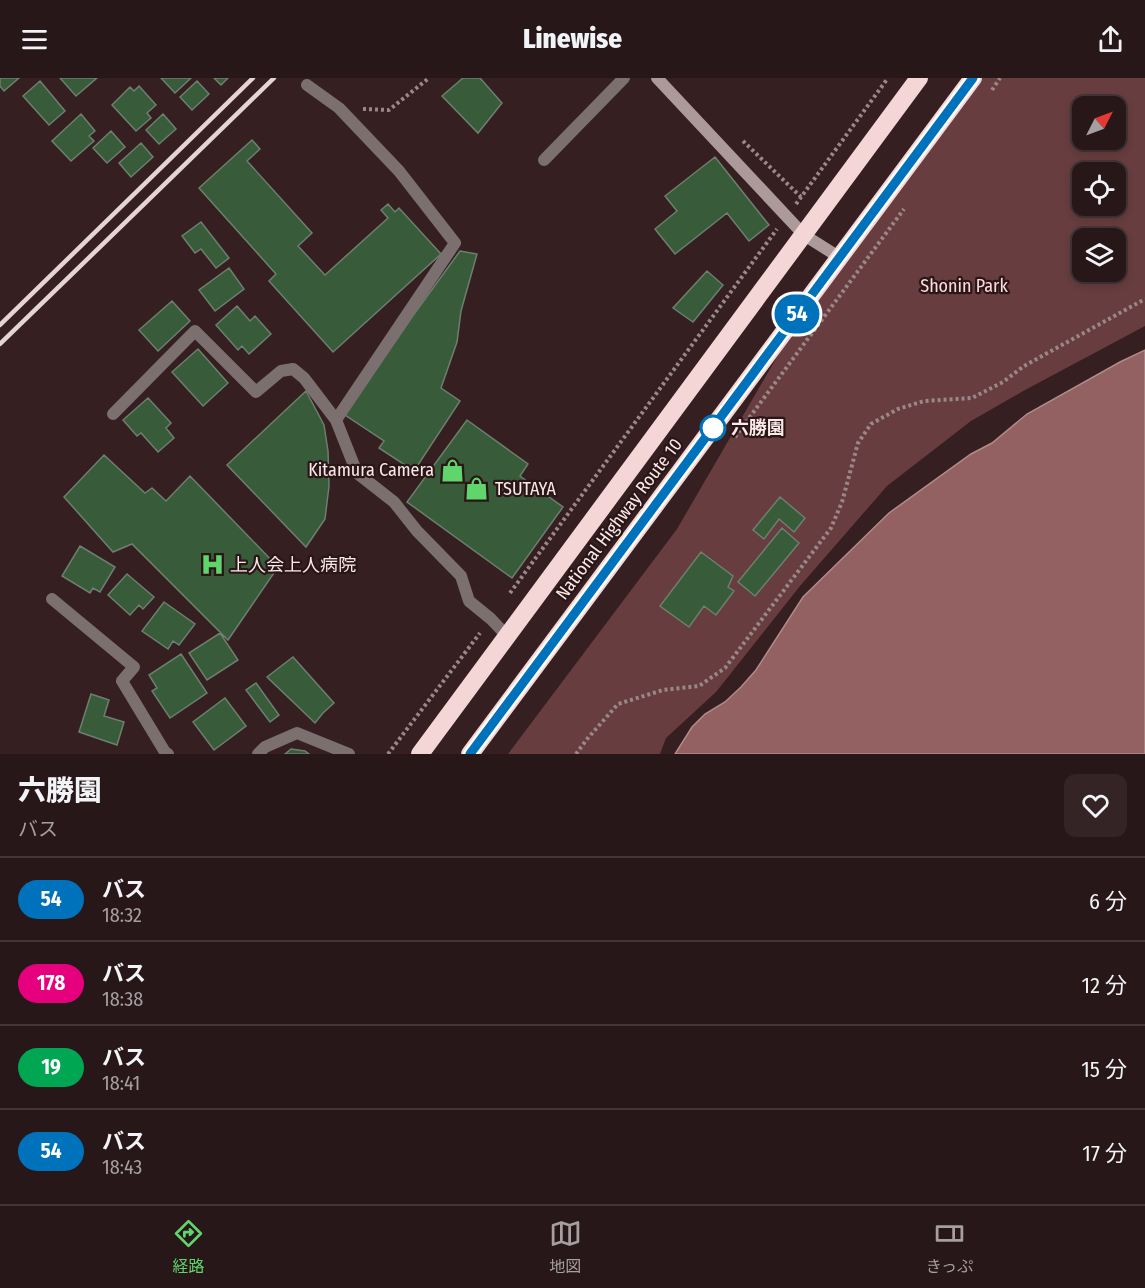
<!DOCTYPE html>
<html lang="ja">
<meta charset="utf-8">
<style>
body{margin:0;font-family:"Fira Sans Condensed","Noto Sans JP",sans-serif;background:#342425;color:#f1f3f6;height:100vh;display:flex;flex-direction:column;font-size:22px;white-space:nowrap}
*{box-sizing:border-box;margin:0}
p{font-size:20px;color:#a59fa2}
.icon{flex:none;width:33px;height:33px;fill:none;stroke:currentColor;stroke-width:2;stroke-linecap:round;stroke-linejoin:round}
.map{position:relative;height:676px;overflow:hidden}
.sheet{display:flex;flex-direction:column;background:#281718;flex:1}
.sheet>*{flex:none}
.badge{padding:0 12px;border-radius:20px;font-size:21px;line-height:39px}
.needle{width:39px;rotate:48deg}
.tools{position:absolute;left:1072px;top:18px;display:grid;gap:12px}
.tools a{display:grid;place-items:center;width:54px;height:54px;border-radius:12px;background:#281718;box-shadow:0 3px 9px #0003,0 0 0 2px #443637;font-size:30px}
.map>.badge{position:absolute;translate:-50% -50%;box-shadow:0 0 0 3px #fff}
.round{display:grid;place-items:center;flex:none;width:63px;height:63px;border-radius:12px;background:#342425}
.summary{display:flex;align-items:center;justify-content:space-between;height:102px;padding:0 18px}
h1{font-size:28px;font-weight:800;line-height:45px}
ul{padding:0;list-style:none}
li{display:flex;align-items:center;gap:18px;height:84px;padding:0 18px;border-top:2px solid #443637}
li div{flex:1}
li b{display:block;font-size:22px}
li em{font-style:normal}
li .badge{min-width:66px;font-weight:700;text-align:center}
header{display:flex;justify-content:space-between;align-items:center;height:78px;padding:0 18px;background:#281718;font-size:27px;font-weight:800}
.tab-bar{display:flex;justify-content:space-around;align-items:center;height:84px;border-top:2px solid #443637;background:#281718;font-size:16px;color:#a59fa2}
.tab-bar a{display:grid;justify-items:center;gap:3px}
.tab-bar .current{color:#5fd56b}
.map>svg:first-child{display:block}
.green{fill:#673d3f;fill-rule:evenodd}
.water{fill:#946163;stroke:#b28a8b;stroke-width:1.5}
.building{fill:#385b3a;stroke:#6d7f6e;stroke-width:1.5}
.lines{fill:none;stroke-linecap:round;stroke-linejoin:round}
.path{stroke:#9a8788;stroke-width:4;stroke-dasharray:3 3;stroke-linecap:butt}
.street{stroke:#7b6f6f;stroke-width:12}
.secondary{stroke:#ac9999;stroke-width:12}
.highway{stroke:#f5d6d7;stroke-width:18}
.rail{stroke:#e4d4d4;stroke-width:4.5}
.line-casing{stroke:#fff;stroke-width:14}
.line{stroke:#0072bc;stroke-width:9}
.stop-dot{fill:#fff;stroke:#0072bc;stroke-width:3}
.labels{text-anchor:middle;dominant-baseline:central;stroke-width:4.5;stroke-linejoin:round;paint-order:stroke}
.park-label{font-size:18px;fill:#fddadb;stroke:#2b1617}
.stop-label{font-size:18px;font-weight:bold;fill:#f9e9e9;stroke:#2b1617;text-anchor:start}
.poi-label{font-size:18px;fill:#f9e9e9;stroke:#2b1617;text-anchor:start}
.street-label{font-size:18px;fill:#f9e9e9;stroke:#2b1617}
</style>
<header><svg class="icon" aria-label="menu" viewBox="0 0 24 24"><path d="M4 6h16M4 12h16M4 18h16"/></svg>Linewise<svg class="icon" aria-label="share" viewBox="0 0 24 24"><path d="M12 15V3M7 8l5-5 5 5M5 13v7h14v-7"/></svg></header>
<div class="map">
<svg width="1145" height="676" viewBox="0 0 1145 676">
<rect width="100%" height="100%" fill="#351f20"/>
<path class="green" d="M979,0h166v248l-120,64 -54,31 -84,65 -87,100 -84,106 -50,46 -6,16h-152l169,-225 161,-277zM1083,28h33v34h-33zM1083,94h33v34h-33zM1083,160h33v34h-33z"/>
<path class="water" d="M1145,272v404h-470l17,-27 13,-13 20,-12 16,-15 15,-17 47,-73 86,-84 82,-59 21,-11 35,-29 93,-52z"/>
<path class="building" d="M0,0h19l-15,13 -4,-5z
M60,0h37l-21,18z
M161,0h30l-16,15z
M214,0h14l-7,7z
M463,0h17l22,25 -24,30 -36,-37z
M40,3l25,30 -16,14 -26,-29z
M197,3l12,13 -17,16 -12,-13z
M139,8l17,19 -9,8 4,5 -15,13 -24,-26 18,-18 4,4z
M81,36l14,17 -6,5 5,5 -23,20 -19,-20z
M163,36l13,15 -17,15 -13,-14z
M111,53l14,16 -18,16 -14,-15z
M252,62l8,9 -13,12 65,72 -14,13 27,29 63,-57 -7,-8 7,-6 7,8 4,-4 42,46 -108,98 -64,-71 7,-7 -77,-86z
M141,65l12,14 -22,20 -12,-14z
M715,79l54,68 -20,16 -22,-28 -52,41 -20,-25 22,-18 -12,-15z
M201,144l28,36 -13,10 -15,-19 -6,4 -13,-17z
M460,173l17,3 -16,57 -4,31 -16,46 19,13 -46,70 -35,-23 5,-7 -39,-26 67,-98z
M229,190l15,21 -29,22 -16,-21z
M707,193l16,14 -30,37 -20,-14z
M172,223l18,20 -32,30 -19,-21z
M237,228l13,15 5,-5 16,18 -22,20 -7,-8 -4,4 -22,-25z
M198,271l30,34 -25,23 -31,-34z
M306,313l18,34 4,26 1,35 -4,33 -19,28 -79,-82z
M148,320l23,25 -5,5 8,10 -16,14 -17,-19 -4,3 -14,-16z
M467,342l61,44 -8,12 43,31 -51,71 -105,-76z
M104,377l41,38 7,-5 14,13 24,-25 88,91 -50,73 -96,-96 -19,8 -49,-55z
M780,419l25,21 -11,14 -15,-13 -15,20 -11,-9z
M782,450l17,15 -44,53 -17,-14z
M80,468l35,21 -15,25 -7,-4 -3,5 -28,-17z
M701,474l32,24 -5,11 6,4 -18,24 -12,-9 -15,21 -29,-21z
M127,496l27,23 -11,12 -4,-4 -9,10 -22,-20z
M164,524l31,22 -16,21 -6,-4 -5,8 -26,-18z
M220,555l18,27 -31,20 -18,-27z
M181,576l26,39 -37,25 -18,-27 5,-3 -8,-13z
M293,579l41,46 -11,10 -8,10 -48,-46z
M256,605l23,32 -9,7 -24,-32z
M91,616l18,6 -5,16 20,6 -7,23 -38,-13z
M225,620l21,28 -32,24 -21,-28z
M291,671l14,2 4,3h-24z"/>
<g class="lines">
<path class="path" d="M992,12l8,-12
M363,31l26,1 40,-32
M743,63l58,56
M796,126l92,-126
M735,359l169,-228
M510,515l267,-364
M388,676l92,-121
M576,676l11,-15 31,-35 45,-14 36,-4 26,-18 106,-140 11,-26 16,-59 13,-19 27,-15 26,-8 48,-3 31,-16 21,-16 121,-67"/>
<path class="street" d="M307,7l32,23 60,63 56,72 -119,177
M544,82l80,-82
M113,336l82,-83 61,61 25,-21 12,-2 11,9 32,42 21,53 37,29 23,29 44,45 8,25 22,18 16,17
M52,521l82,68 -12,14 43,71 3,2
M258,676l7,-7 32,-14 52,21"/>
<path class="secondary" d="M657,0l147,157 35,22"/>
<path class="highway" d="M420,676l499,-676
M470,676l503,-676"/>
<path class="rail" d="M0,247l253,-247
M0,266l274,-266"/>
</g>
<g class="lines">
<defs>
<path id="line" d="M470,676l503,-676"/>
</defs>
<use href="#line" class="line-casing"/>
<use href="#line" class="line"/>
</g>
<defs>
<symbol id="shop-bare" viewBox="-9 -9 18 18"><path d="M-5-2.5h2.3a2.7 3.5 0 0 1 5.4 0H5L5.5 6h-11ZM-1.5-2.5h3a1.5 2.3 0 0 0-3 0Z" fill="#5fd56b" stroke="#2b1617" stroke-width="2.5" paint-order="stroke"/></symbol>
<symbol id="hospital-bare" viewBox="-9 -9 18 18"><path d="M-5-5h3v3.5h4V-5h3V5h-3V1.5h-4V5h-3Z" fill="#5fd56b" stroke="#2b1617" stroke-width="2.5" paint-order="stroke"/></symbol>
</defs>
<g fill-rule="evenodd">
<use href="#shop-bare" x="436" y="376" width="33" height="33"/>
<use href="#shop-bare" x="460" y="394" width="33" height="33"/>
<use href="#hospital-bare" x="196" y="470" width="33" height="33"/>
</g>
<circle class="stop-dot" cx="713" cy="350" r="12"/>
<g class="labels">
<g class="park-label">
<text x="964" y="208">Shonin Park</text>
</g>
<g class="stop-label">
<text x="731" y="350">六勝園</text>
</g>
<g class="poi-label">
<text x="434" y="392" text-anchor="end">Kitamura Camera</text>
<text x="495" y="411">TSUTAYA</text>
<text x="230" y="487">上人会上人病院</text>
</g>
<g class="street-label">
<text transform="translate(619 441) rotate(-53)">National Highway Route 10</text>
</g>
</g>
</svg>
<div class="tools">
<a><svg class="needle" viewBox="-14 -14 28 28"><path d="M0-13l5 13h-10z" fill="#e53935"/><path d="M0 13l5-13h-10z" fill="#a59fa2"/></svg></a>
<a><svg class="icon" aria-label="locate" viewBox="0 0 24 24"><circle cx="12" cy="12" r="6"/><path d="M12 2v4M12 18v4M2 12h4M18 12h4"/></svg></a>
<a><svg class="icon" aria-label="layers" viewBox="0 0 24 24"><path d="M12 4l9 5-9 5-9-5zM3 14l9 5 9-5"/></svg></a>
</div>
<b class="badge" style="left:797px;top:236px;background:#0072bc;color:#fff">54</b>
</div>
<section class="sheet">
<div class="summary"><div><h1>六勝園</h1><p>バス</p></div><a class="round"><svg class="icon" aria-label="heart" viewBox="0 0 24 24"><path d="M12 20l-8-8c-3-5 5-10 8-4 3-6 11-1 8 4z"/></svg></a></div>
<ul>
<li><span class="badge" style="background:#0072bc;color:#fff">54</span><div><b>バス</b><p>18:32</p></div><em>6 分</em></li>
<li><span class="badge" style="background:#e6007e;color:#fff">178</span><div><b>バス</b><p>18:38</p></div><em>12 分</em></li>
<li><span class="badge" style="background:#00a651;color:#fff">19</span><div><b>バス</b><p>18:41</p></div><em>15 分</em></li>
<li><span class="badge" style="background:#0072bc;color:#fff">54</span><div><b>バス</b><p>18:43</p></div><em>17 分</em></li>
</ul>
</section>
<nav class="tab-bar">
<a class="current"><svg class="icon" aria-label="directions" viewBox="0 0 24 24"><path d="M12 3l9 9-9 9-9-9zM9 14v-3h6M13 9l2 2-2 2"/></svg>経路</a>
<a><svg class="icon" aria-label="map" viewBox="0 0 24 24"><path d="M3 6l6-2 6 2 6-2v14l-6 2-6-2-6 2zM9 4v14M15 6v14"/></svg>地図</a>
<a><svg class="icon" aria-label="tickets" viewBox="0 0 24 24"><path d="M3 7h18v10H3zM15 7v10"/></svg>きっぷ</a>
</nav>
